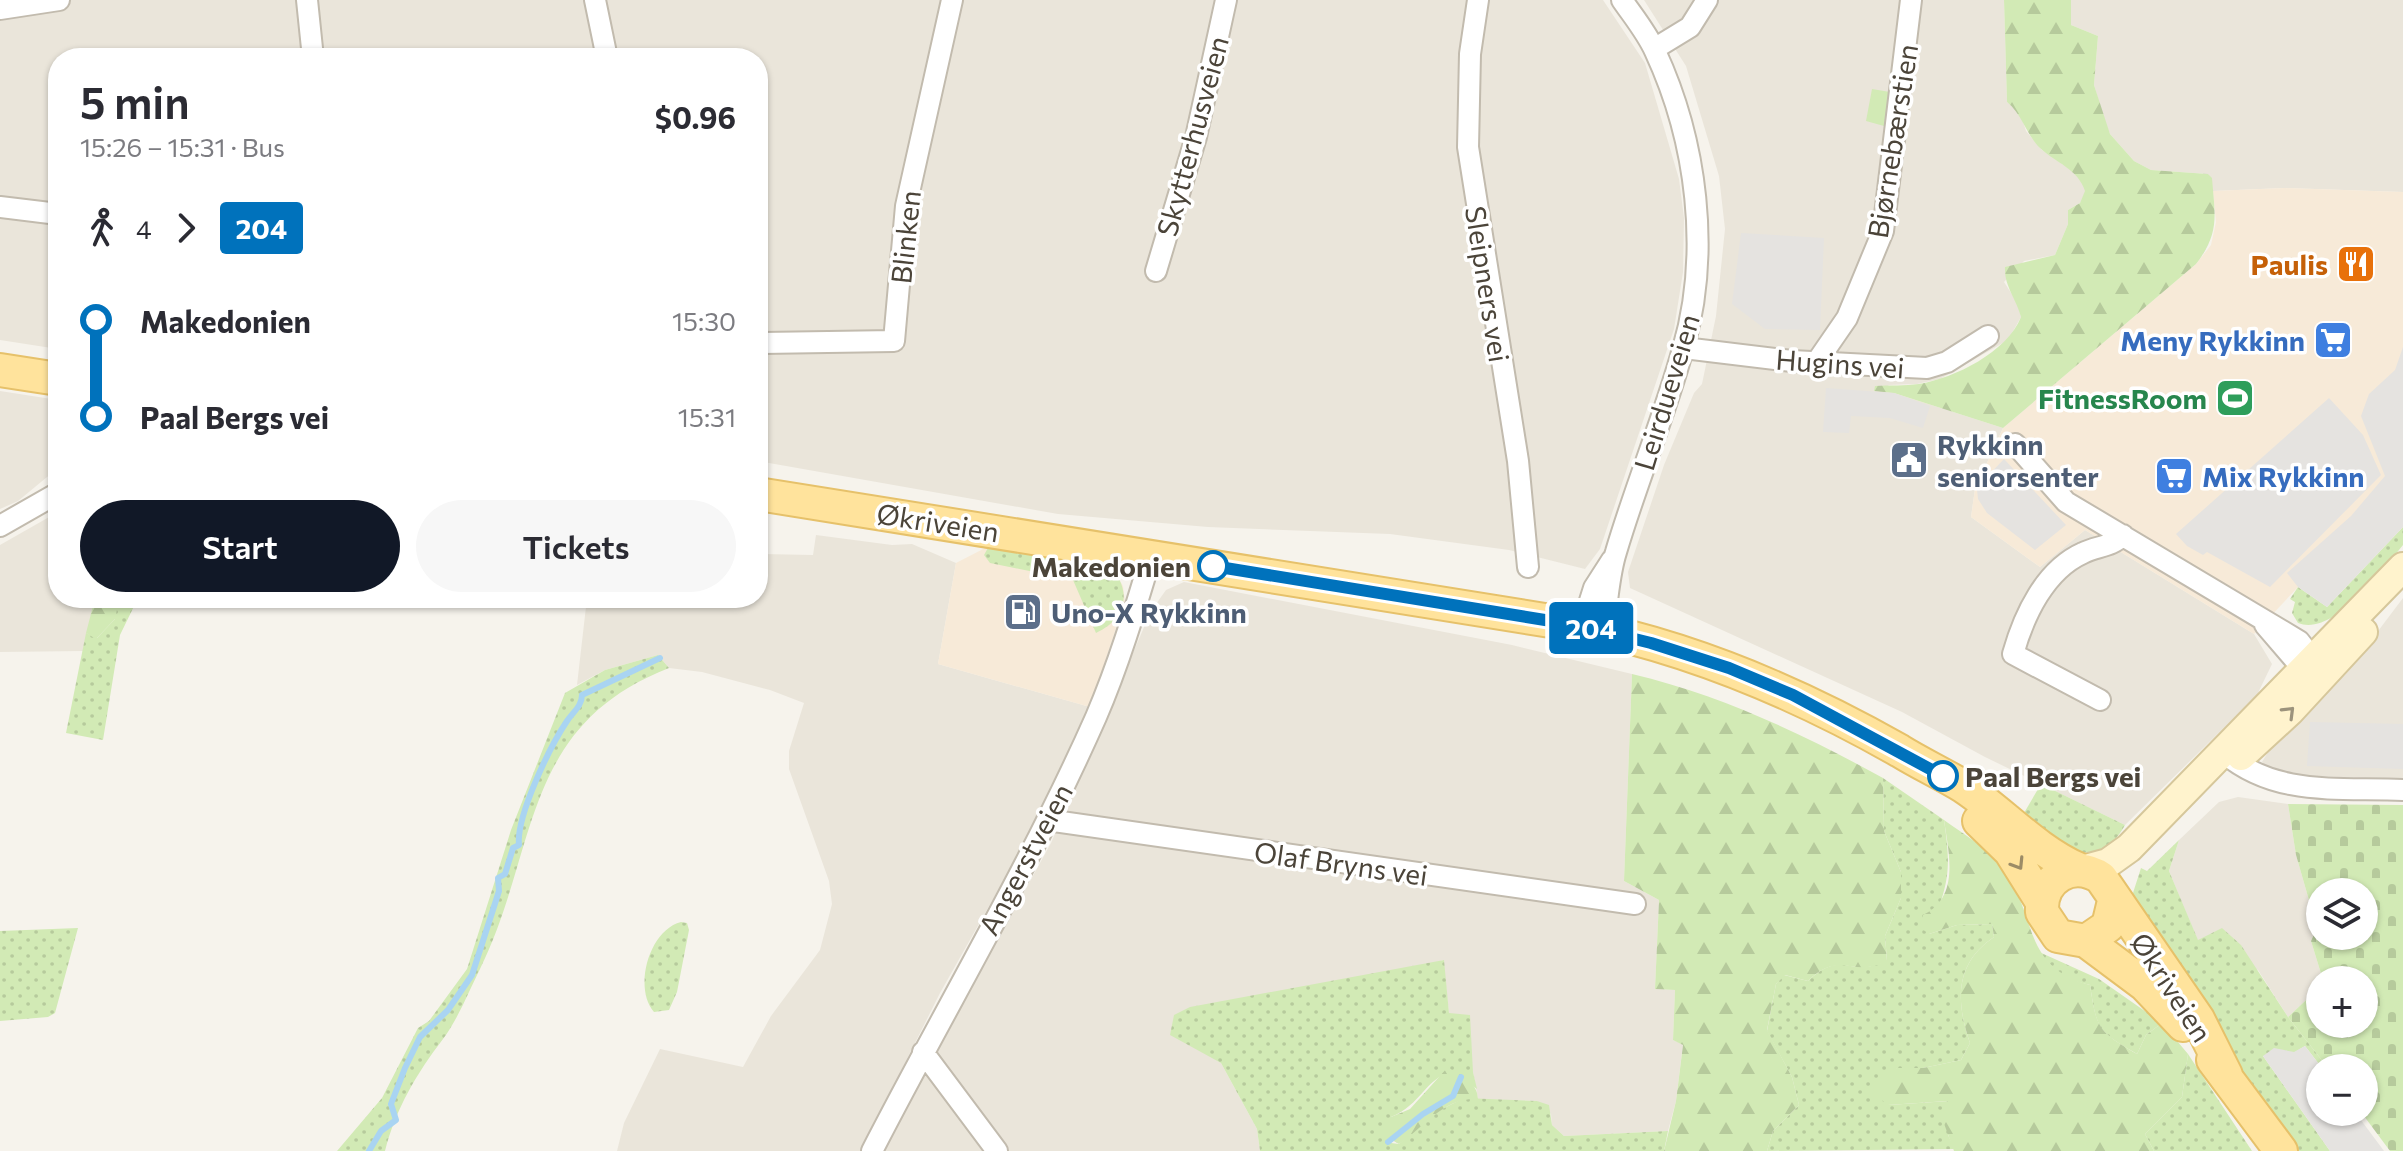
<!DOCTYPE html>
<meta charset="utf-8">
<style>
body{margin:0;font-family:Commissioner,sans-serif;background:#f7f7f7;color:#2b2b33;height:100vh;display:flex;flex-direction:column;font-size:30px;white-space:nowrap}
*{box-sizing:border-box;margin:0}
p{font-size:26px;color:#7c7c81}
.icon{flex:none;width:44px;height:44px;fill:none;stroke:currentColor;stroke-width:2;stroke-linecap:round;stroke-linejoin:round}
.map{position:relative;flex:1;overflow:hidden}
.sheet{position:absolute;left:48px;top:48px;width:720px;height:560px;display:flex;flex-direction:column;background:#fff;border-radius:32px;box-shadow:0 2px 6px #0004}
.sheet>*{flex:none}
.badge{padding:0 16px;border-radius:6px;font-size:28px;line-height:52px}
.fabs{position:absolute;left:2306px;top:878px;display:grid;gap:16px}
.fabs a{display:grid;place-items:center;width:72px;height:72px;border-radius:50%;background:#fff;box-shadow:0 2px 6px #0004;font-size:40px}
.map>.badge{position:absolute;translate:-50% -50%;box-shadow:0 0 0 4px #fff}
.legs{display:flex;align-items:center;gap:12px;height:88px;padding:0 32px;font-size:26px}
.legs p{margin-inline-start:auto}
.headline{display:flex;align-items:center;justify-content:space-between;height:136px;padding:0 32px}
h1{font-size:44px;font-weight:600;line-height:60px}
.button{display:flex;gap:16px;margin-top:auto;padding:16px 32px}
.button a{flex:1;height:92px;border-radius:48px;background:#111827;color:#fff;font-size:32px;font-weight:600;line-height:92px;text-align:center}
.button a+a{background:#f7f7f7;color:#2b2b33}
ul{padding:0 32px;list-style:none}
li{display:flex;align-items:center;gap:28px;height:96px;font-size:30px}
li i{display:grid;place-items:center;width:12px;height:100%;margin:0 10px;background:currentColor}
li i::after{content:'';width:20px;height:20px;margin:-10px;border:6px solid;border-radius:50%;background:#fff}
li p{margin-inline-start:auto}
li:first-child i{background:linear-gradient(#0000 50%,currentColor 0)}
li:last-child i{background:linear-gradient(currentColor 50%,#0000 0)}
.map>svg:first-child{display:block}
.residential{fill:#eae5da}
.commercial{fill:#f7ead8}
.grass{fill:url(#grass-dots)}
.forest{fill:url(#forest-firs)}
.cemetery{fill:url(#cemetery-stones);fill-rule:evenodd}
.garden{fill:#d2eab5}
.parking{fill:#e5e3e0}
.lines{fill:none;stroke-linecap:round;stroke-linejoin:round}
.stream{stroke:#a9d4f2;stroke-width:6}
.street-casing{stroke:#c2bbae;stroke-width:24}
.secondary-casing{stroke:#d6c79b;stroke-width:32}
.primary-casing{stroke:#e6c16a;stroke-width:36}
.street{stroke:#fff;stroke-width:20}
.secondary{stroke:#fff3cd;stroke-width:28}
.primary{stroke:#ffe39c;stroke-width:32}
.oneway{stroke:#9c937c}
.oneway2{stroke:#9c8c66}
.line-1-casing{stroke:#fff;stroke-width:18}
.line-1{stroke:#0072bc;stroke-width:12}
.stop-1-dot{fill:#fff;stroke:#0072bc;stroke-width:4}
.labels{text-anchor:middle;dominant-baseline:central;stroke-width:7;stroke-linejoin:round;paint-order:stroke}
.street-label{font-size:28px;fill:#4b4439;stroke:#fff}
.food-label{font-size:28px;font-weight:bold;fill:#c56008;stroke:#fff;text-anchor:end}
.shop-label{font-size:28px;font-weight:bold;fill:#366cbe;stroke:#fff;text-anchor:end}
.leisure-label{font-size:28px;font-weight:bold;fill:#27864d;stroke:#fff;text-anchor:end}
.service-label{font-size:28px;font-weight:bold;fill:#4e5e75;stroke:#fff;text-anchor:start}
.stop-label{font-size:28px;font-weight:bold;fill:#4b4439;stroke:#fff;text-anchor:end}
</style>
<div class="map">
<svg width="2403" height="1151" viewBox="0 0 2403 1151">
<defs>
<pattern id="grass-dots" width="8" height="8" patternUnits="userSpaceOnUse" patternTransform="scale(2)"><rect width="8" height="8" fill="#d2eab5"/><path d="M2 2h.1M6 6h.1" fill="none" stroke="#b6ca9c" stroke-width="1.8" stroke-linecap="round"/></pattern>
<pattern id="forest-firs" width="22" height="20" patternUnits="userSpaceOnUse" patternTransform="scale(2)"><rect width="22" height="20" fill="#d2eab5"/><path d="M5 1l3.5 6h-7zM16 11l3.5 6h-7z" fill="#b6ca9c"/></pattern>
<pattern id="cemetery-stones" width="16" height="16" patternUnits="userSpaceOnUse" patternTransform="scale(2)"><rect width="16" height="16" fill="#d2eab5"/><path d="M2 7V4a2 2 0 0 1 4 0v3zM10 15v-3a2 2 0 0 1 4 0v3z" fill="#b6ca9c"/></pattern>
</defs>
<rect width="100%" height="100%" fill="#f6f3ec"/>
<path class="residential" d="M0,0h1603l42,63 34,116 5,39 -1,54 -9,57 -74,220 -15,20 -76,-19 -119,-16 -182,-7 -150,-13 -300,-53v-403h-700v291l-58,-9z
M1644,0h360l3,102 13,10 6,19 16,19 39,27 5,14 -6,12 -12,7v14l-13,31 -31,6 -20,21 13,20 4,15 -13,23 -68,39 -23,5 -29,1 6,8 109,35 -28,61 -4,28 69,50 45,-37 169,104 18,30 -15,31 -132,130 -140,-68 -83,-45 -272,-124 -2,-16 36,-107 30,-72 8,-9 14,-68 9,-87 -6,-53 -33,-110z
M2071,0h332v192l-119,-4 -71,3 -5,-17 -57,-4 -17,-9 -24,-27 -5,-12 -11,-37 4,-49 -27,-11z
M0,391l58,9v68l-40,33 -18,8z
M58,512v86h37l-12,53 -83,1v-107z
M816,535l76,10 20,-1 44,19 -18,101 152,43 -58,123 -92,163 -79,158h-244l7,-28 36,-74 83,18 28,-51 49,-66 12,-46 -3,-23 -40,-112v-18l15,-48 -34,-13 -68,-18 -33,-4 -11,-13 -53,15 -28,15 10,-87h171v-44l55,1z
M1184,582l328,63 120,29 -8,207 35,19 -4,89 20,1 -2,50 10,4 -7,57 -8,30 -104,5 -12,-11 -1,-11 -14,-13 -59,-2 -5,-27 -24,-59 -6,-53 -242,89 20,14 36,66 3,22h-379l170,-308 100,-232 15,-21z
M2403,598v182l-130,-6 -11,-12 18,-29 83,-82z
M2238,797l50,7 8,51 21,73 -6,13 12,39h-3v7l-32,30 -30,-47 -60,-29 -29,-70 10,-31 40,-38z"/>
<path class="commercial" d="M2284,188l119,4v335l-105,60 -44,47 -169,-104 -45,37 -69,-50 4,-28 28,-61 193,-164 15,-19 5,-23 -3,-31z
M989,546l124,23 10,17 2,15 -35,106 -152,-43 18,-101z"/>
<path class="grass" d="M2403,527v18c-21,25 -69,92 -105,78l-6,-10 3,-11 -5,-3 8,-12 29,20z
M989,546l116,17c29,23 23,56 -9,70l-23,-53 -83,-17 -6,-8z
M110,598h28l-18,37 -17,105 -37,-7 20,-100 11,5 18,-19z
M658,655l11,13c-149,58 -130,181 -189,301 -11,22 -22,50 -37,70 -26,34 -47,69 -58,112h-48l45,-53 36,-70 11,-7 38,-52 44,-139 54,-137 40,-23z
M1883,778l61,42c8,53 4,64 -15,114l28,-9 35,-1 2,13c-40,27 -38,65 -24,106l-9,17 -38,8h-26l-9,37 61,-4 -1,34 7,14 -188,2 6,-20 26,-26 -7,-28 -25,-46 9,-47 8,-9 24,6c35,-34 42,-1 79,-21l-2,-24 16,-38v-26l-17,-41z
M2041,784l84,41c-12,22 -26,28 -51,28l-29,-18 -21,-22z
M2179,840l-10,31 29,69 24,-12 19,17 47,72 40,51h-6l-17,-22 -10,6 -32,4 67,95h-31l-66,-88 -101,-167 9,-28 6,3z
M681,922l6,1 2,7 -12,62 -8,18 -15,2c-21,-24 -5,-82 27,-90z
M78,928l-23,85 -7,4 -48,4v-90z
M2037,951l62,28 63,44 -16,12 -9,19c-39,-23 -40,-23 -47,-69l-27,-7z
M1444,960l5,53 21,2 3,57 4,17 -25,-18c-28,9 -30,33 -61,46v26l8,1 39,-33 26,-13 73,3 12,4 3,20 12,11 104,-5 -4,20h-404l-3,-22 -36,-66 -51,-28 4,-20 16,-8z
M2188,1054l64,97h-98l-9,-17 37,-37z"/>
<path class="forest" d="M2004,0h67v25l27,11 -4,49 16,49 24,27 17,9 57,4 4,4c3,38 8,55 -16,86l-193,164 -109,-35 -20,-2 1,-5c14,-1 30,0 44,-2 36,-6 88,-32 102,-67 -5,-19 -17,-31 -16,-50l50,-12 13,-31v-14l12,-7 5,-12c-7,-22 -29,-28 -45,-43 -15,-15 -17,-33 -33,-46z
M95,598h15l7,11 -2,10 -19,20 -10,-6z
M1632,674c89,21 171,60 251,104l1,53 17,41v26l-16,38 2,25c-35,18 -46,-12 -79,20l-23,-6 -9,9 -9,46 25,47 7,28 -26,26 -6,20h-103l12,-50 7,-56 -10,-5 2,-50 -20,-1 4,-89 -35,-19z
M1944,820c19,14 44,28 58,47 37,49 18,99 88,118 7,45 8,46 47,69l9,-19 16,-12 26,31 -6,43 -37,37 9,17h-200l-12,-33 6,-17 -60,4 -19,-15 28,-22h26l38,-8 9,-17c-14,-41 -16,-79 24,-106l-2,-13 -35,1 -28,9 -8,-6 2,-13c37,-18 26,-61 21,-95z
M1448,1067c13,11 29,13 30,32 -35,-2 -53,28 -79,45l-16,-9 -1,-8 9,-10 19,-8z"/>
<path class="cemetery" d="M2288,804l115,1v346h-13l-29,-39 3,-44h-36l-40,-51 32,-30v37h44v-44h-41l-12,-39 6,-13 -21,-73zM2320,892h44v44h-44z"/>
<path class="garden" d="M1872,89l24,4 -3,23 -9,10 -18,-5z"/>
<path class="parking" d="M1741,233l83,5 -4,92 -55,-1 -33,-25z
M2403,347v180l-76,80 -29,-20 -11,-14 64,-57 34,-40 -24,-60 8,-22 26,-24z
M1826,388l68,5 36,13 -7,22 -33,-10 -39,-2 -2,17 -26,-1z
M2329,398l34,37 18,40 -111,112 -63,-35 -4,3 -16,-9 -11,-12z
M2004,459l62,66 -31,25 -48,-37 -9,-14 -1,-9 5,-8z
M2310,722l93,2v45l-96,-3z
M2305,1046l17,22 -2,44h35l29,39h-54l-67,-95 11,-8 20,4z"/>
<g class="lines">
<path class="stream" d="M1388,1142l35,-28 30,-18 8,-19
M369,1151l12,-20 15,-11 -5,-16 14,-36 15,-31 28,-27 24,-35 27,-84 -1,-13 7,-4 8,-26 6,-3c-3,-28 30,-97 48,-124 6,-9 15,-15 15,-26l78,-37"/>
<defs>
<path id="street" d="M307,0l6,58
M595,0l12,58
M1478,0l-8,54 -2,93 50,314 10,106
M0,9l59,-9
M1654,49l36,-22 17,-27
M0,207l58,7
M1156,271l40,-134 30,-137
M758,343l136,-2 12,-135 46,-206
M1684,348l108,13 135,7 20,-6 41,-26
M1816,363l31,-45 36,-87 28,-231
M2015,444l51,58 233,139 21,27
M0,526l58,-33
M2265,625l37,43 14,4
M1582,626l12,-38 18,-28
M1602,630c6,-25 6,-53 14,-78 20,-68 48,-134 67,-203 28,-96 14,-208 -28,-298 -8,-18 -22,-35 -33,-51
M2100,700l-87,-46c11,-39 32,-84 70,-101 14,-7 29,-6 40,-18
M2224,753c52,44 114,34 179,37
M1047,820l588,84
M923,1052l74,99
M872,1151c74,-144 158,-285 224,-434 22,-51 39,-107 55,-161"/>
<path id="secondary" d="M2241,756l49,-45 73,-79
M2082,870l26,-7 21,-15 274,-281"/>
<path id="primary" d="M0,370l58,9
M758,494l824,132c113,23 218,68 318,125 21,13 43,23 64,36 39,26 71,63 114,82
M1979,821l31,30 32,51
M2114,901l-6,25 -22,15 -28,-5 -16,-24c-2,-34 31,-53 59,-34l97,141 28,56
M2086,941l59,44 38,40
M2213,1060l68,91"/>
</defs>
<use href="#street" class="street-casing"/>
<use href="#secondary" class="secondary-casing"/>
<use href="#primary" class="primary-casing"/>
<use href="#street" class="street"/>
<use href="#secondary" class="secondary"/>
<use href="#primary" class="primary"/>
</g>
<defs><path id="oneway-chevron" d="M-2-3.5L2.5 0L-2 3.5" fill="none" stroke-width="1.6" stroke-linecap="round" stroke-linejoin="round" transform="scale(2)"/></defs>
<use class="oneway" href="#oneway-chevron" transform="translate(2289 712) rotate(-45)"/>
<use class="oneway2" href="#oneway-chevron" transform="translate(2018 864) rotate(58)"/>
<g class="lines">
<defs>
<path id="line-1" d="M1213,566l369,60 69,17 78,25 64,27 150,81"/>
</defs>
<use href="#line-1" class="line-1-casing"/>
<use href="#line-1" class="line-1"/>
</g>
<defs>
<symbol id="restaurant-square" viewBox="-11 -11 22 22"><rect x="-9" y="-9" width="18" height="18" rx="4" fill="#e8710a" stroke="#fff"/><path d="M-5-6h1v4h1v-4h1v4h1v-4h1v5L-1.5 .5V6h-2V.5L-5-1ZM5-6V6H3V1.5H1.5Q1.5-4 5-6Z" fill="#fff"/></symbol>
<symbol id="supermarket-square" viewBox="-11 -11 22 22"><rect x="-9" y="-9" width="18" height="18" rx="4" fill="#3f7fe0" stroke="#fff"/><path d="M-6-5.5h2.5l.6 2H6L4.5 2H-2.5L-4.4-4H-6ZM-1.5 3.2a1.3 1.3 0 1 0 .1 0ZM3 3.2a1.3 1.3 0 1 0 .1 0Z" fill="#fff"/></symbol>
<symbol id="stadium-square" viewBox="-11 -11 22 22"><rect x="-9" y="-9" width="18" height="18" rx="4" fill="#2e9e5b" stroke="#fff"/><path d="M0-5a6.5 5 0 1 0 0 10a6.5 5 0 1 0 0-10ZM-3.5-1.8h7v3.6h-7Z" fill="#fff"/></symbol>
<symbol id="civic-square" viewBox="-11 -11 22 22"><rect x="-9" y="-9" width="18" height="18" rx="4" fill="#5c6f8a" stroke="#fff"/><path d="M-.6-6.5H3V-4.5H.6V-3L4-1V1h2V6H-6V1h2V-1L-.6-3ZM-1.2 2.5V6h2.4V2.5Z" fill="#fff"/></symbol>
<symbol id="fuel-square" viewBox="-11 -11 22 22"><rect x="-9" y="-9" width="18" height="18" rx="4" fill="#5c6f8a" stroke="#fff"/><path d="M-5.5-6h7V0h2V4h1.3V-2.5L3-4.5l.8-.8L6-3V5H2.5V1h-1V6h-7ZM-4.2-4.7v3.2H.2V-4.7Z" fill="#fff"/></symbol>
</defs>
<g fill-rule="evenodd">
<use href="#restaurant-square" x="2334" y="242" width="44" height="44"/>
<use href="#supermarket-square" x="2311" y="318" width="44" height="44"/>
<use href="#stadium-square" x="2213" y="376" width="44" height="44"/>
<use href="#civic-square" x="1887" y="438" width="44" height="44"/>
<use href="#supermarket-square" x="2152" y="454" width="44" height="44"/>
<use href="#fuel-square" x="1001" y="590" width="44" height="44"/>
</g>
<g class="stop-1-dot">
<circle cx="1213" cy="566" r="14"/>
<circle cx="1943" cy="776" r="14"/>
</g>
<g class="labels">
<g class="street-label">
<text transform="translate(1192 136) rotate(-75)">Skytterhusveien</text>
<text transform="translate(1892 141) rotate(-81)">Bjørnebærstien</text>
<text transform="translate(905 237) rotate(-84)">Blinken</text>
<text transform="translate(1488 284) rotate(81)">Sleipners vei</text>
<text transform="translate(1840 363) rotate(4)">Hugins vei</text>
<text transform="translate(1666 392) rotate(-73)">Leirdueveien</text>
<text transform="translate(938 522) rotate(9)">Økriveien</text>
<text transform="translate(1025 859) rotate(-62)">Angerstveien</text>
<text transform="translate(1341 863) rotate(8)">Olaf Bryns vei</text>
<text transform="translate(2172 987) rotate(57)">Økriveien</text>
</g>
<g class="food-label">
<text x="2328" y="264">Paulis</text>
</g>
<g class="shop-label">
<text x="2305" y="340">Meny Rykkinn</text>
<text x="2202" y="476" text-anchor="start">Mix Rykkinn</text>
</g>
<g class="leisure-label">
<text x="2207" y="398">FitnessRoom</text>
</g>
<g class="service-label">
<text x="1937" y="444">Rykkinn<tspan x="1937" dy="32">seniorsenter</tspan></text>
<text x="1051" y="612">Uno-X Rykkinn</text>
</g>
<g class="stop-label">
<text x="1191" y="566">Makedonien</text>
<text x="1965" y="776" text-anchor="start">Paal Bergs vei</text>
</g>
</g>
</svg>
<div class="fabs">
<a><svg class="icon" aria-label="layers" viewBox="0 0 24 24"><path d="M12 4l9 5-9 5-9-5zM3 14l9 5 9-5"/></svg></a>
<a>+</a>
<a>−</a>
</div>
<b class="badge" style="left:1591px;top:628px;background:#0072bc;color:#fff">204</b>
<section class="sheet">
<div class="headline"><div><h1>5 min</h1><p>15:26 – 15:31 · Bus</p></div><b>$0.96</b></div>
<div class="legs"><svg class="icon" aria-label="walk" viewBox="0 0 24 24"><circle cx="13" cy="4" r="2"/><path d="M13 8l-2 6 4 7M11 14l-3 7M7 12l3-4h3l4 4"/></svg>4<svg class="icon" aria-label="forward" viewBox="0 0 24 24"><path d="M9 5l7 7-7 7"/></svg><b class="badge" style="background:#0072bc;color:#fff">204</b></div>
<ul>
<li><i style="color:#0072bc"></i><b>Makedonien</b><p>15:30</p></li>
<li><i style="color:#0072bc"></i><b>Paal Bergs vei</b><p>15:31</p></li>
</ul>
<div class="button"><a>Start</a><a>Tickets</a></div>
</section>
</div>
